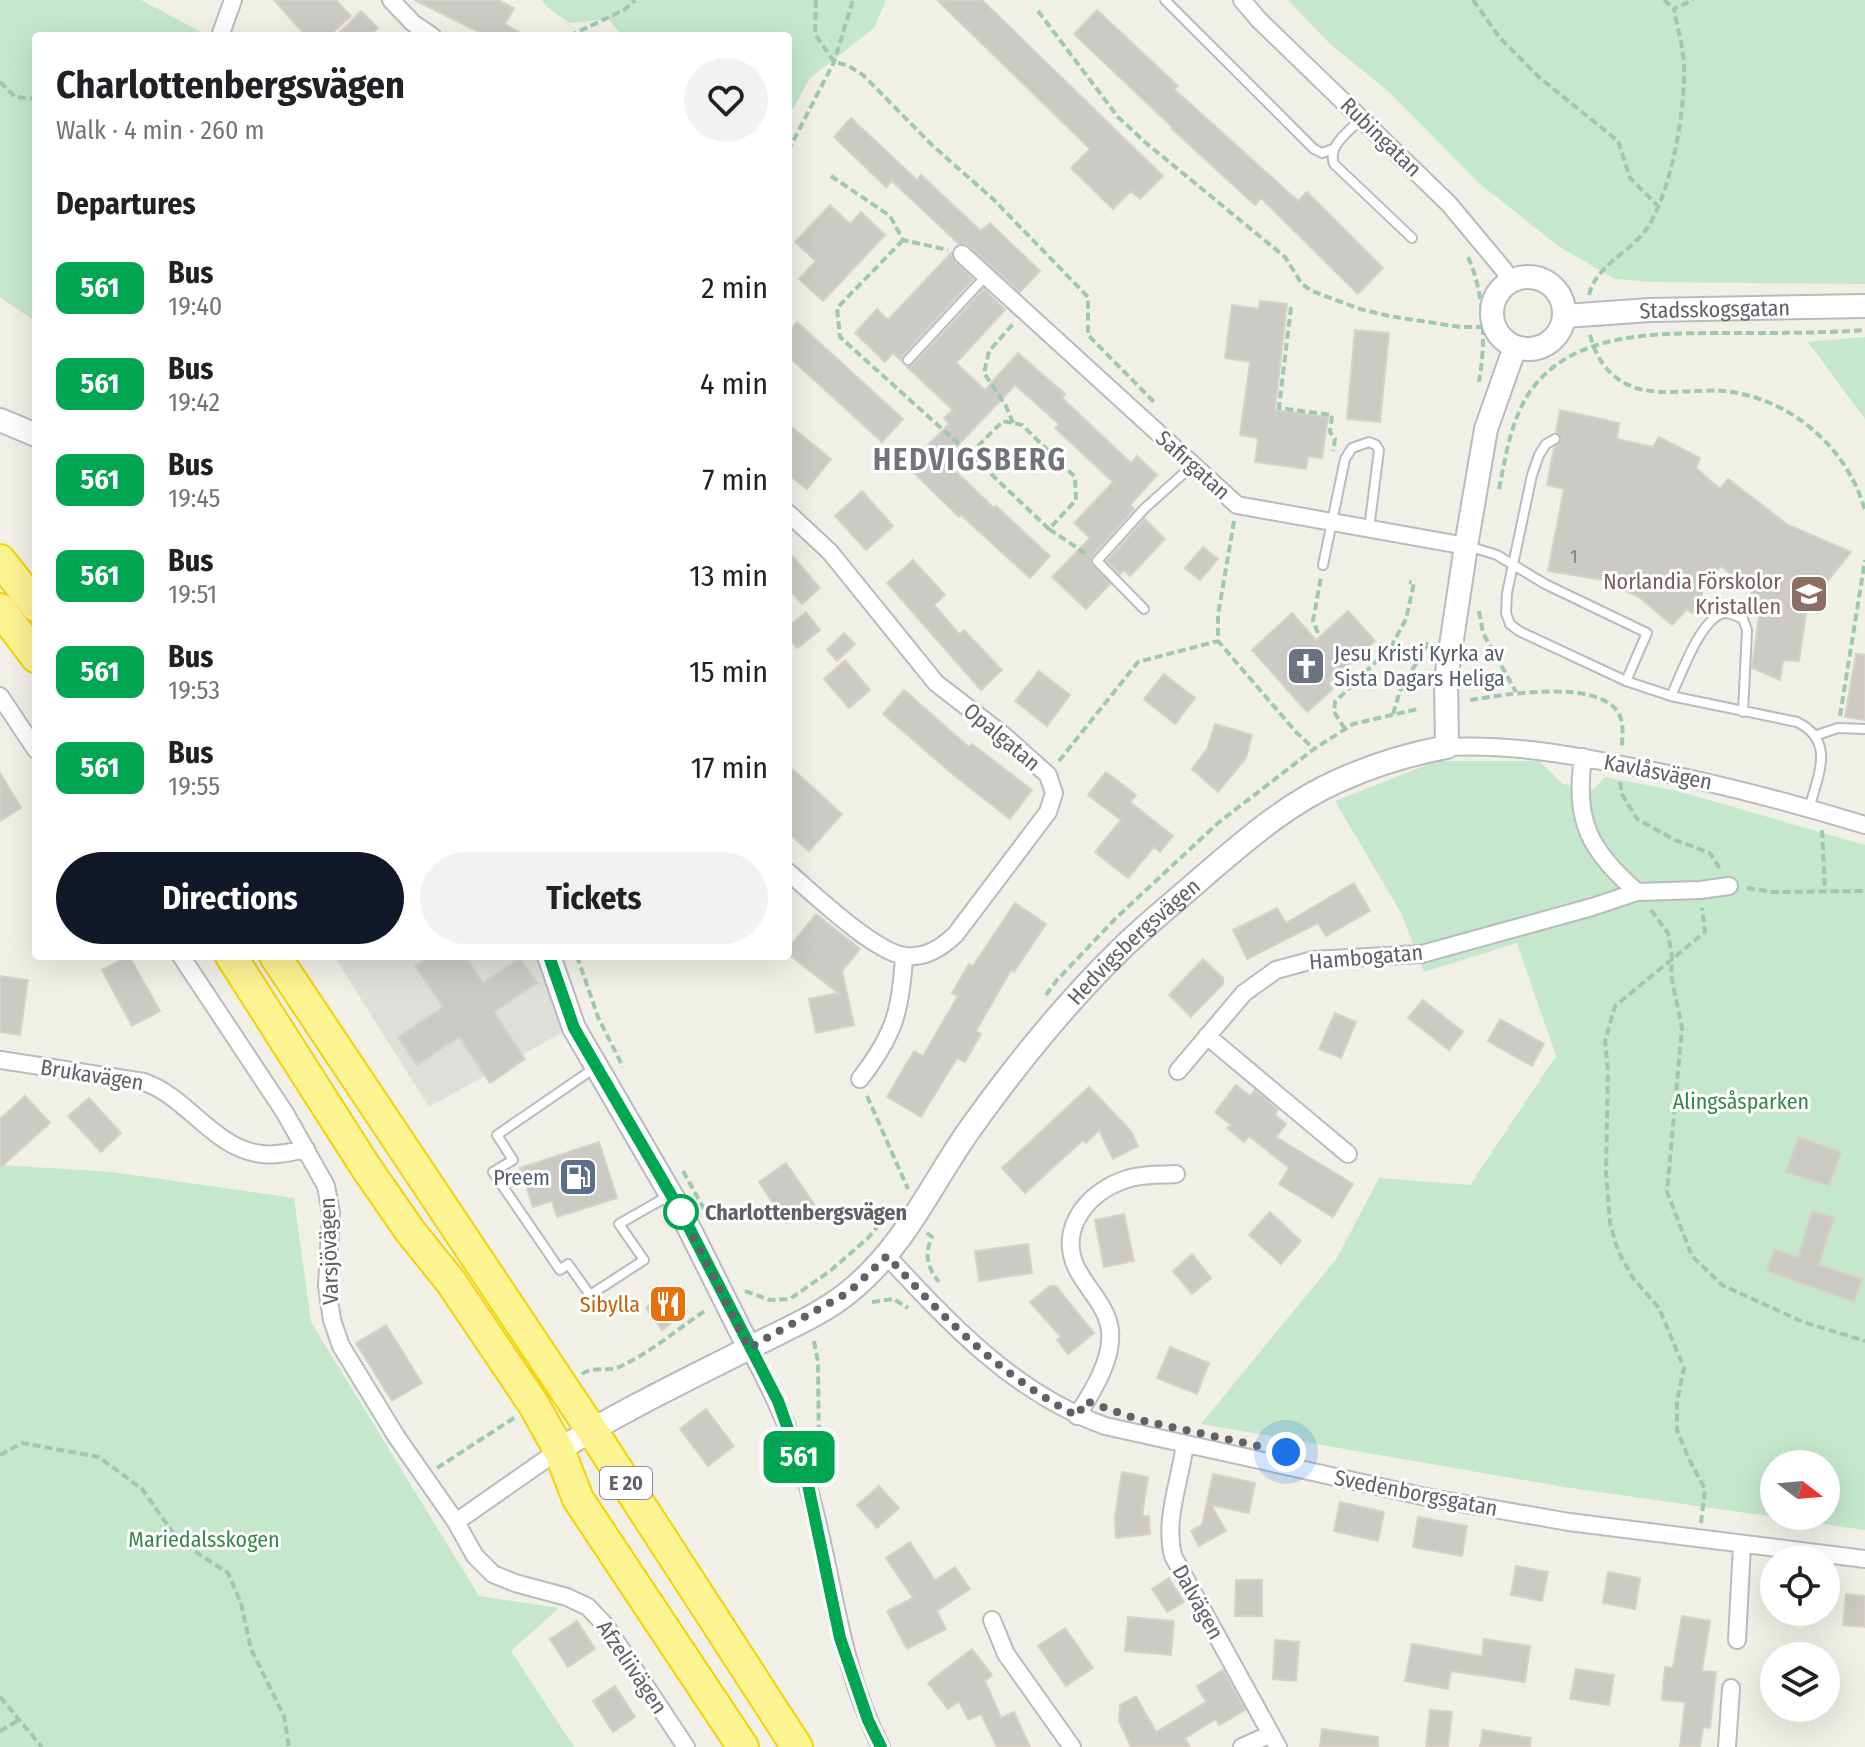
<!DOCTYPE html>
<meta charset="utf-8">
<style>
body{margin:0;font-family:"Fira Sans Condensed",sans-serif;background:#f2f2f2;color:#202124;height:100vh;display:flex;flex-direction:column;font-size:30px;white-space:nowrap}
*{box-sizing:border-box;margin:0}
p{font-size:26px;color:#757577}
.icon{flex:none;width:44px;height:44px;fill:none;stroke:currentColor;stroke-width:2;stroke-linecap:round;stroke-linejoin:round}
.map{position:relative;flex:1;overflow:hidden}
.side{position:absolute;left:32px;top:32px;width:760px;height:928px;display:flex;flex-direction:column;background:#fff;border-radius:8px;box-shadow:0 8px 32px #0002}
.side>*{flex:none}
.badge{padding:0 16px;border-radius:12px;font-size:28px;line-height:52px}
.needle{width:52px;rotate:106deg}
.tools{position:absolute;left:1760px;top:1450px;display:grid;gap:16px}
.tools a{display:grid;place-items:center;width:80px;height:80px;border-radius:50%;background:#fff;box-shadow:0 8px 32px #0002;font-size:40px}
.you{position:absolute;width:40px;height:40px;margin:-20px;border:6px solid #fff;border-radius:50%;background:#1a73e8;box-shadow:0 0 0 12px #1a73e833}
.map>.badge{position:absolute;translate:-50% -50%;box-shadow:0 0 0 4px #fff}
h2{padding:0 24px;font-size:30px;line-height:72px}
.round{display:grid;place-items:center;flex:none;width:84px;height:84px;border-radius:42px;background:#f2f2f2}
.head{display:flex;align-items:center;justify-content:space-between;height:136px;padding:0 24px}
h1{font-size:38px;font-weight:700;line-height:60px}
.button{display:flex;gap:16px;margin-top:auto;padding:16px 24px}
.button a{flex:1;height:92px;border-radius:48px;background:#111827;color:#fff;font-size:32px;font-weight:700;line-height:92px;text-align:center}
.button a+a{background:#f2f2f2;color:#202124}
ul{padding:0;list-style:none}
li{display:flex;align-items:center;gap:24px;height:96px;padding:0 24px}
li div{flex:1}
li b{display:block;font-size:30px}
li em{font-style:normal}
li .badge{min-width:88px;font-weight:700;text-align:center}
.map>svg:first-child{display:block}
.industrial{fill:#dfdfd9}
.green{fill:#c5e7cb;fill-rule:evenodd}
.building{fill:#cccac4;stroke:#d5d3c5;stroke-width:2}
.lines{fill:none;stroke-linecap:round;stroke-linejoin:round}
.lane-casing{stroke:#b9bbc0;stroke-width:12}
.street-casing{stroke:#b9bbc0;stroke-width:20}
.secondary-casing{stroke:#b8bac0;stroke-width:26}
.highway-casing{stroke:#f5d303;stroke-width:34}
.path{stroke:#9ec8b1;stroke-width:4;stroke-dasharray:8 4;stroke-linecap:butt}
.lane{stroke:#fff;stroke-width:8}
.street{stroke:#fff;stroke-width:16}
.secondary{stroke:#fff;stroke-width:22}
.highway{stroke:#fcf393;stroke-width:30}
.line-casing{stroke:#fff;stroke-width:18}
.line{stroke:#00a651;stroke-width:12}
.walk{stroke:#5f6167;stroke-width:8;stroke-dasharray:0 14.4}
.stop-dot{fill:#fff;stroke:#00a651;stroke-width:4}
.labels{text-anchor:middle;dominant-baseline:central;stroke-width:6;stroke-linejoin:round;paint-order:stroke}
.number-label{font-size:18px;fill:#7a7b7e}
.shield{fill:#fff;stroke:#8f9095;stroke-width:2}
.shield-label{font-size:20px;font-weight:bold;fill:#5f6167}
.street-label{font-size:22px;fill:#5f6167;stroke:#fff}
.education-label{font-size:22px;fill:#785e54;stroke:#fff;text-anchor:end}
.worship-label{font-size:22px;fill:#5b616d;stroke:#fff;text-anchor:start}
.park-label{font-size:22px;fill:#378648;stroke:#fff}
.service-label{font-size:22px;fill:#4e5e75;stroke:#fff;text-anchor:end}
.stop-label{font-size:22px;font-weight:bold;fill:#5f6167;stroke:#fff;text-anchor:start}
.food-label{font-size:22px;fill:#c56008;stroke:#fff;text-anchor:end}
.district-label{font-size:30px;font-weight:bold;letter-spacing:2px;fill:#707379;stroke:#fff}
</style>
<div class="map">
<svg width="1865" height="1747" viewBox="0 0 1865 1747">
<rect width="100%" height="100%" fill="#f0f0e7"/>
<path class="industrial" d="M334,956h203l26,76 -134,75z"/>
<path class="green" d="M0,0h141l66,35 -171,1v286l-36,-25z
M542,0h344l-12,28 -64,50 -22,40v-82h-166l-13,-17 -39,4 -22,-15z
M1288,0h577v284l-214,-2 -36,-3 -57,-33 -78,-62 -91,-92 -59,-48z
M1865,337v82l-57,-77z
M1437,761h102l24,23 31,5 11,-12 73,14 187,54v685l-301,-43 -363,-63 136,-166 42,-80 91,7 86,-129 -39,-113 -93,29 -23,-59 -66,-112zM1774,1464h52v52h-52z
M0,1165l112,7 182,26 17,124 168,274 80,12 -48,43 63,96h-574z"/>
<path class="building" d="M274,0h62l15,16 -22,20h-23z
M414,0h84l16,8 -9,16 21,12h-39z
M937,0h45l181,176 -23,23 -9,-8 -18,18 -42,-41 19,-19z
M1097,10l81,76 -4,3 124,112 9,-9 76,76 -25,26 -97,-96 -6,7 -84,-77 1,-1 -98,-93z
M361,11l17,17 -9,8h-33z
M851,118l66,62 4,-5 60,56 9,-8 50,48 -20,21 -51,-46 -10,-2 -67,-63 -6,6 -52,-50z
M830,205l20,19 11,-12 24,23 -62,66 -24,-22 17,-18 -21,-19z
M951,253l4,9 18,17 -70,76 -2,6 -8,-8 -8,9 -30,-29 22,-24 11,11z
M984,289l21,21 -49,53 29,27 33,-37 47,41 -3,4 69,65 6,-7 20,19 -27,30 4,4 -43,48 1,8 18,19 -24,25 -34,-32 38,-39 -16,-15 39,-41 -58,-54 4,-4 -44,-39 -71,75 50,48 2,-2 54,50 -20,22 -69,-63 -2,2 -52,-51 42,-42 -5,-6 9,-8 -46,-43 6,-2z
M1260,301l27,3 -12,106 53,7 -6,41 -14,-2 -2,13 -51,-7 3,-24 -18,-3 10,-73 -25,-4 7,-53 27,4z
M797,322l106,97 -21,23 -94,-86v-24z
M1355,330l34,3 -9,89 -33,-3z
M1560,410l59,13 -2,16 36,8 6,-10 41,21 -4,10 24,21 8,-10 60,46 63,27 -44,55 -8,54 -16,-1 -3,20 -28,-12 9,-67 -40,-35 -18,23 -3,13 -8,11 -5,-4 -15,16 -33,-28 -36,-17 -55,-9 16,-82 -17,-4 7,-37 8,-8 -6,-8z
M788,424l43,35 -24,30 -19,-15z
M862,491l31,35 -27,24 -31,-34z
M1145,519l20,20 -35,37 -6,-6 -4,4 -13,-13z
M1203,547l15,12 -18,21 -15,-12z
M788,551l32,37 -18,16 -14,-16z
M913,560l32,35 -11,10 25,29 5,-4 38,40 -21,20 -94,-107z
M1348,611l27,30 -47,42 5,6 -26,23 -55,-62 40,-37 24,27z
M806,612l14,18 -23,18 -9,-11v-10z
M844,633l11,11 -18,17 -10,-11z
M1856,654l9,1v65l-20,-3z
M845,660l25,30 -21,18 -25,-29z
M1039,671l31,24 -23,31 -32,-25z
M1164,674l31,24 -20,26 -31,-25z
M904,690l65,57 3,-3 60,46 -22,29 -60,-47 -67,-58z
M1215,724l37,11 -6,23 -28,34 -26,-23 15,-20z
M788,765l54,49 -33,37 -21,-18z
M1106,772l30,23 -6,7 43,34 -13,16 -6,-5 -26,31 -33,-26 26,-32 -33,-25z
M0,773l21,35 -21,13z
M1354,883l16,28 -44,25 -8,-13 -71,36 -14,-29 44,-22 9,15z
M1015,903l31,21 -32,48 -3,-2 -35,61 5,3 -16,28 -8,-4 -36,59 -34,-20 27,-46 9,5 35,-60 -6,-3 17,-29 4,2z
M816,914l44,35 -18,22 12,54 -38,8 -7,-34 29,-6 -50,-39v-5z
M129,956l31,55 -28,15 -30,-56z
M430,956h35l18,27 37,-25 17,25 -43,29 31,47 -35,24 -31,-46 -42,28 -19,-28 45,-30 -28,-41z
M1203,959l20,19v6l-32,33 -22,-22z
M0,976l28,4 -8,55 -20,-3z
M1423,1000l40,32 -14,18 -41,-32z
M1335,1013l21,9 -15,36 -22,-9z
M1500,1019l44,25 -12,22 -44,-25z
M1236,1085l14,11 5,-6 23,20 -3,5 11,9 -10,13 77,47 -20,33 -54,-33 10,-16 -40,-32 -5,6 -17,-14 4,-3 -16,-13z
M1089,1087l42,44 7,15 -25,13 -14,-29 -13,13 -3,-3 -58,53 -23,-25z
M25,1096l25,27 -50,45v-49z
M89,1098l32,35 -20,19 -33,-36z
M1798,1137l43,15 -12,34 -43,-14z
M599,1142l18,56 -60,19 -5,-16 -19,6 -13,-39z
M786,1163l28,41 -28,19 -27,-41z
M1812,1211l22,6 -15,48 43,14 -8,23 -87,-31 7,-22 24,8z
M1270,1212l31,29 -20,23 -32,-29z
M1124,1214l10,47 -30,6 -9,-47z
M1028,1244l4,29 -53,8 -4,-30z
M1192,1254l19,24 -19,16 -19,-23z
M1050,1286h6l38,47 -26,21 -11,-14 4,-3 -31,-35z
M671,1289l16,22 -25,19 -16,-22z
M386,1325l36,58 -30,18 -36,-58z
M1170,1347l39,16 -12,31 -40,-16z
M706,1409l28,37 -26,20 -28,-37z
M1122,1472l26,5 -6,39h7l1,18 -34,4 -1,-21z
M1213,1474l42,9 -6,30 -38,-8 15,26 -27,15 -8,-15 11,-6z
M879,1486l20,22 -22,20 -20,-23z
M1340,1502l44,10 -6,29 -44,-10z
M1418,1517l49,9 -5,30 -49,-9z
M910,1542l25,38 20,-13 15,22 -33,22 9,18 -39,20 -20,-38 26,-13 -27,-40z
M1516,1566l32,6 -6,29 -31,-6z
M1608,1572l32,6 -5,31 -32,-6z
M1169,1578l15,24 -17,10 -15,-23z
M1236,1580h26v36h-27z
M1846,1594l19,2v31l-22,-2z
M1682,1616l28,5 -8,50 14,1 -6,56 -7,-1 -3,20h-20l5,-45 -23,-2 3,-33 8,1z
M1128,1617l46,4 -3,34 -46,-4z
M577,1621l18,28 -27,18 -18,-28z
M1065,1628l28,40 -27,18 -28,-40z
M1484,1639l46,7 -5,36 -74,-11 -3,18 -43,-8 7,-37 70,12z
M1275,1640l24,2 -3,39 -23,-2z
M972,1649l20,26 -7,6 16,37 13,-6 16,35h-33l-16,-33 -13,6 -9,-19 -11,8 -20,-26z
M1576,1669l38,6 -5,30 -39,-6z
M1223,1670l22,40 -26,15 -3,-6 -31,19 5,9h-59l-12,-26 1,-16 16,-9 20,36 50,-30 -9,-16z
M615,1686l20,31 -22,15 -20,-31z
M1430,1710l22,2 -4,35h-22z
M1322,1729l56,8v10h-58z
M1483,1730l48,8 -1,9h-50z"/>
<g class="lines">
<defs>
<path id="lane" d="M1165,0l149,149 8,4 11,-4
M1361,119c-12,12 -34,27 -27,45l78,74
M908,360l78,-84
M1555,439l-9,5 -7,11 -7,20 -25,118 -1,20 4,11 9,7 107,50
M1468,546l29,9 48,29 102,49 -21,48 45,15 126,26c39,19 21,53 12,87
M1323,565l22,-106 7,-11 17,-6 7,3 3,5 -10,79
M1144,609l-47,-48 47,-52 49,-44
M1671,696c10,-21 27,-70 48,-81 8,-5 17,1 24,4l4,11 -4,82
M1817,735l21,-7 27,1
M596,1067l-99,68 16,25 -20,12 67,98 8,-6 22,31 54,-35 -25,-36 51,-29"/>
<path id="street" d="M391,0l22,23 19,13
M1242,0l17,20 190,184 55,66 6,12
M220,36l13,-36
M962,254l275,251 229,41
M788,513l42,39 106,131 66,51 46,41 6,18 -6,19 -93,123c-14,13 -29,23 -50,21 -31,-4 -91,-62 -117,-84
M0,696l36,54
M1447,747c58,-3 113,6 170,17 84,15 166,36 248,61
M1583,757c-9,65 6,92 54,135l63,-2 29,-4
M181,956l104,157 41,73 5,27 -4,73 5,34 9,26 55,90 60,86 19,34 18,18 22,9 52,14 21,10 17,18 81,122
M1207,1036l141,118
M0,1060l144,22c44,15 70,67 118,72 14,2 30,-2 44,-5
M1178,1071l66,-78 32,-23 37,-10 109,-6 170,-47 45,-15
M860,1079c34,-44 41,-68 44,-123
M887,1256c64,69 127,137 218,170l326,72 138,24 296,37
M749,1348c24,44 44,87 58,135 27,90 30,177 74,264
M1077,1416c15,-24 36,-56 33,-85 -2,-24 -24,-43 -34,-64 -18,-40 13,-76 51,-88 14,-5 33,-4 49,-5
M1185,1444c-5,38 -21,75 -12,112l105,191
M456,1522l103,-72
M992,1620l14,34 66,93
M1737,1640l5,-94
M1242,1747l29,-13
M1727,1747l4,-59"/>
<g id="secondary">
<circle cx="1528" cy="313" r="36"/>
<path id="s1" d="M1565,316l85,-6 215,-4"/>
<path d="M0,420l36,15"/>
<path d="M549,956l25,72 107,184 68,136"/>
<path id="s2" d="M559,1450c65,-41 134,-73 202,-108 30,-15 64,-30 89,-51 57,-46 83,-112 125,-169 44,-61 91,-119 144,-171 27,-27 58,-51 86,-76 41,-35 83,-72 133,-94 35,-16 71,-27 109,-34l-1,-68 20,-133 20,-117 29,-82"/>
</g>
<path id="highway" d="M0,560l36,46
M0,609l36,48
M231,956l134,210 45,65 41,51 83,123 25,45 19,49 165,248
M275,956l316,473 206,318"/>
</defs>
<use href="#lane" class="lane-casing"/>
<use href="#street" class="street-casing"/>
<use href="#secondary" class="secondary-casing"/>
<use href="#highway" class="highway-casing"/>
<path class="path" d="M816,0l-1,34 19,28 13,3 16,10 69,70 62,55 94,97v38l66,67
M1473,0l27,38 40,40 78,63 12,37 27,27
M1664,0l10,9
M1038,11l80,106 28,26 139,114 17,27 10,7 48,18 29,7 71,11h23
M569,36l55,-26 11,-10
M0,82l15,15 21,2
M788,151l46,-89 19,-62
M831,176l59,40 13,24 45,10
M903,240l-66,68 3,29 130,117
M1468,257c17,38 18,84 11,125
M1589,295c6,-28 39,-42 56,-64 26,-35 41,-123 39,-167 -1,-18 -7,-37 -10,-55l19,-9
M1291,307l-12,101 53,7 -2,17 5,7 -2,12
M1590,335c6,24 21,45 46,53 26,8 59,1 87,3 66,6 125,56 142,120
M1013,423l-7,-17 -22,-33 5,-22 24,-27
M1499,489c7,-34 12,-70 32,-99 47,-64 141,-56 211,-57 41,0 82,0 123,-3
M1234,521l-16,94v26l78,91 18,17
M1049,529l-79,-75 33,-33 19,4 53,52 1,23 -27,29 36,24
M1479,611l4,22 33,59
M1318,633l-5,-12 8,-44
M1470,700c32,-5 133,-23 150,16 4,10 2,22 2,32
M1393,714l7,-23 29,-50
M1840,716l25,-156
M1345,729l-11,-17 1,-10 56,-55 15,-28 8,-36 -5,-1
M1059,761l79,-99 80,-21
M1620,782l2,12 15,25 38,21 35,13 10,16
M1822,830l3,61
M1747,888l26,4 92,-1
M1651,910l17,23 4,24 -1,18 11,53 -15,164 25,64 30,29 81,37 62,19
M577,956l21,61 25,50
M1046,995l11,-15 59,-62 102,-95 96,-74 39,-25 65,-15
M867,1096l41,93
M683,1171l29,52
M927,1233l5,4c-8,17 -5,30 7,45
M745,1291l25,9 20,-1 40,-28 38,-33 21,-25
M872,1302l22,-3 14,9
M814,1341l4,21 1,96
M582,1374c11,-8 25,-2 37,-7 31,-14 59,-38 87,-57
M0,1455l22,-12 77,14 43,32 37,52 49,32 13,30 10,46 33,67 5,31
M437,1468l77,-50
M1701,1523l4,-34 -16,-30 -12,-29v-29l7,-33 -25,-60 -26,-30 -15,-27 -8,-28 -4,-51 2,-101 -3,-30 10,-35 90,-74 -3,-24
M0,1697l42,50
M0,1731l19,-11"/>
<use href="#lane" class="lane"/>
<use href="#street" class="street"/>
<use href="#secondary" class="secondary"/>
<use href="#highway" class="highway"/>
</g>
<g class="lines">
<defs>
<path id="line" d="M549,956l25,72 107,184 97,189 30,84 32,153 28,82 13,27"/>
</defs>
<use href="#line" class="line-casing"/>
<use href="#line" class="line"/>
<path class="walk" d="M681,1212l68,136 100,-56 38,-36c60,65 111,118 190,160l9,-15 54,19 146,32"/>
</g>
<defs>
<symbol id="school-square" viewBox="-11 -11 22 22"><rect x="-9" y="-9" width="18" height="18" rx="4" fill="#8d6e63" stroke="#fff"/><path d="M0-5L7-2L0 1L-7-2ZM-4 1L0 2.5L4 1V4Q0 6-4 4Z" fill="#fff"/></symbol>
<symbol id="church-square" viewBox="-11 -11 22 22"><rect x="-9" y="-9" width="18" height="18" rx="4" fill="#6b7280" stroke="#fff"/><path d="M-1.2-6h2.4v3.5h3.3v2.4h-3.3V6h-2.4V-.1h-3.3v-2.4h3.3Z" fill="#fff"/></symbol>
<symbol id="fuel-square" viewBox="-11 -11 22 22"><rect x="-9" y="-9" width="18" height="18" rx="4" fill="#5c6f8a" stroke="#fff"/><path d="M-5.5-6h7V0h2V4h1.3V-2.5L3-4.5l.8-.8L6-3V5H2.5V1h-1V6h-7ZM-4.2-4.7v3.2H.2V-4.7Z" fill="#fff"/></symbol>
<symbol id="restaurant-square" viewBox="-11 -11 22 22"><rect x="-9" y="-9" width="18" height="18" rx="4" fill="#e8710a" stroke="#fff"/><path d="M-5-6h1v4h1v-4h1v4h1v-4h1v5L-1.5 .5V6h-2V.5L-5-1ZM5-6V6H3V1.5H1.5Q1.5-4 5-6Z" fill="#fff"/></symbol>
</defs>
<g fill-rule="evenodd">
<use href="#school-square" x="1787" y="572" width="44" height="44"/>
<use href="#church-square" x="1284" y="644" width="44" height="44"/>
<use href="#fuel-square" x="556" y="1155" width="44" height="44"/>
<use href="#restaurant-square" x="646" y="1282" width="44" height="44"/>
</g>
<circle class="stop-dot" cx="681" cy="1212" r="16"/>
<g class="labels">
<g class="number-label">
<text x="1574" y="557">1</text>
</g>
<rect class="shield" x="600" y="1467" width="52" height="32" rx="6"/>
<g class="shield-label">
<text x="626" y="1483">E 20</text>
</g>
<g class="street-label">
<text transform="translate(1381 137) rotate(44)">Rubingatan</text>
<text stroke="none"><textPath href="#s1" startOffset="150">Stadsskogsgatan</textPath></text>
<text transform="translate(1193 465) rotate(42)">Safirgatan</text>
<text transform="translate(1002 737) rotate(40)">Opalgatan</text>
<text transform="translate(1658 772) rotate(11)">Kavlåsvägen</text>
<text stroke="none"><textPath href="#s2" startOffset="784">Hedvigsbergsvägen</textPath></text>
<text transform="translate(1366 957) rotate(-5)">Hambogatan</text>
<text transform="translate(92 1075) rotate(9)">Brukavägen</text>
<text transform="translate(329 1251) rotate(-92)">Varsjövägen</text>
<text transform="translate(1416 1493) rotate(11)">Svedenborgsgatan</text>
<text transform="translate(1198 1602) rotate(61)">Dalvägen</text>
<text transform="translate(632 1667) rotate(56)">Afzeliivägen</text>
</g>
<g class="education-label">
<text x="1781" y="581">Norlandia Förskolor<tspan x="1781" dy="25">Kristallen</tspan></text>
</g>
<g class="worship-label">
<text x="1334" y="653">Jesu Kristi Kyrka av<tspan x="1334" dy="25">Sista Dagars Heliga</tspan></text>
</g>
<g class="park-label">
<text x="1741" y="1101">Alingsåsparken</text>
<text x="204" y="1539">Mariedalsskogen</text>
</g>
<g class="service-label">
<text x="550" y="1177">Preem</text>
</g>
<g class="stop-label">
<text x="705" y="1212">Charlottenbergsvägen</text>
</g>
<g class="food-label">
<text x="640" y="1304">Sibylla</text>
</g>
<g class="district-label">
<text x="970" y="460">HEDVIGSBERG</text>
</g>
</g>
</svg>
<div class="tools">
<a><svg class="needle" viewBox="-14 -14 28 28"><path d="M0-13l5 13h-10z" fill="#e53935"/><path d="M0 13l5-13h-10z" fill="#757577"/></svg></a>
<a><svg class="icon" aria-label="locate" viewBox="0 0 24 24"><circle cx="12" cy="12" r="6"/><path d="M12 2v4M12 18v4M2 12h4M18 12h4"/></svg></a>
<a><svg class="icon" aria-label="layers" viewBox="0 0 24 24"><path d="M12 4l9 5-9 5-9-5zM3 14l9 5 9-5"/></svg></a>
</div>
<div class="you" style="left:1286px;top:1452px"></div>
<b class="badge" style="left:799px;top:1457px;background:#00a651;color:#fff">561</b>
<section class="side">
<div class="head"><div><h1>Charlottenbergsvägen</h1><p>Walk · 4 min · 260 m</p></div><a class="round"><svg class="icon" aria-label="heart" viewBox="0 0 24 24"><path d="M12 20l-8-8c-3-5 5-10 8-4 3-6 11-1 8 4z"/></svg></a></div>
<h2>Departures</h2>
<ul>
<li><span class="badge" style="background:#00a651;color:#fff">561</span><div><b>Bus</b><p>19:40</p></div><em>2 min</em></li>
<li><span class="badge" style="background:#00a651;color:#fff">561</span><div><b>Bus</b><p>19:42</p></div><em>4 min</em></li>
<li><span class="badge" style="background:#00a651;color:#fff">561</span><div><b>Bus</b><p>19:45</p></div><em>7 min</em></li>
<li><span class="badge" style="background:#00a651;color:#fff">561</span><div><b>Bus</b><p>19:51</p></div><em>13 min</em></li>
<li><span class="badge" style="background:#00a651;color:#fff">561</span><div><b>Bus</b><p>19:53</p></div><em>15 min</em></li>
<li><span class="badge" style="background:#00a651;color:#fff">561</span><div><b>Bus</b><p>19:55</p></div><em>17 min</em></li>
</ul>
<div class="button"><a>Directions</a><a>Tickets</a></div>
</section>
</div>
